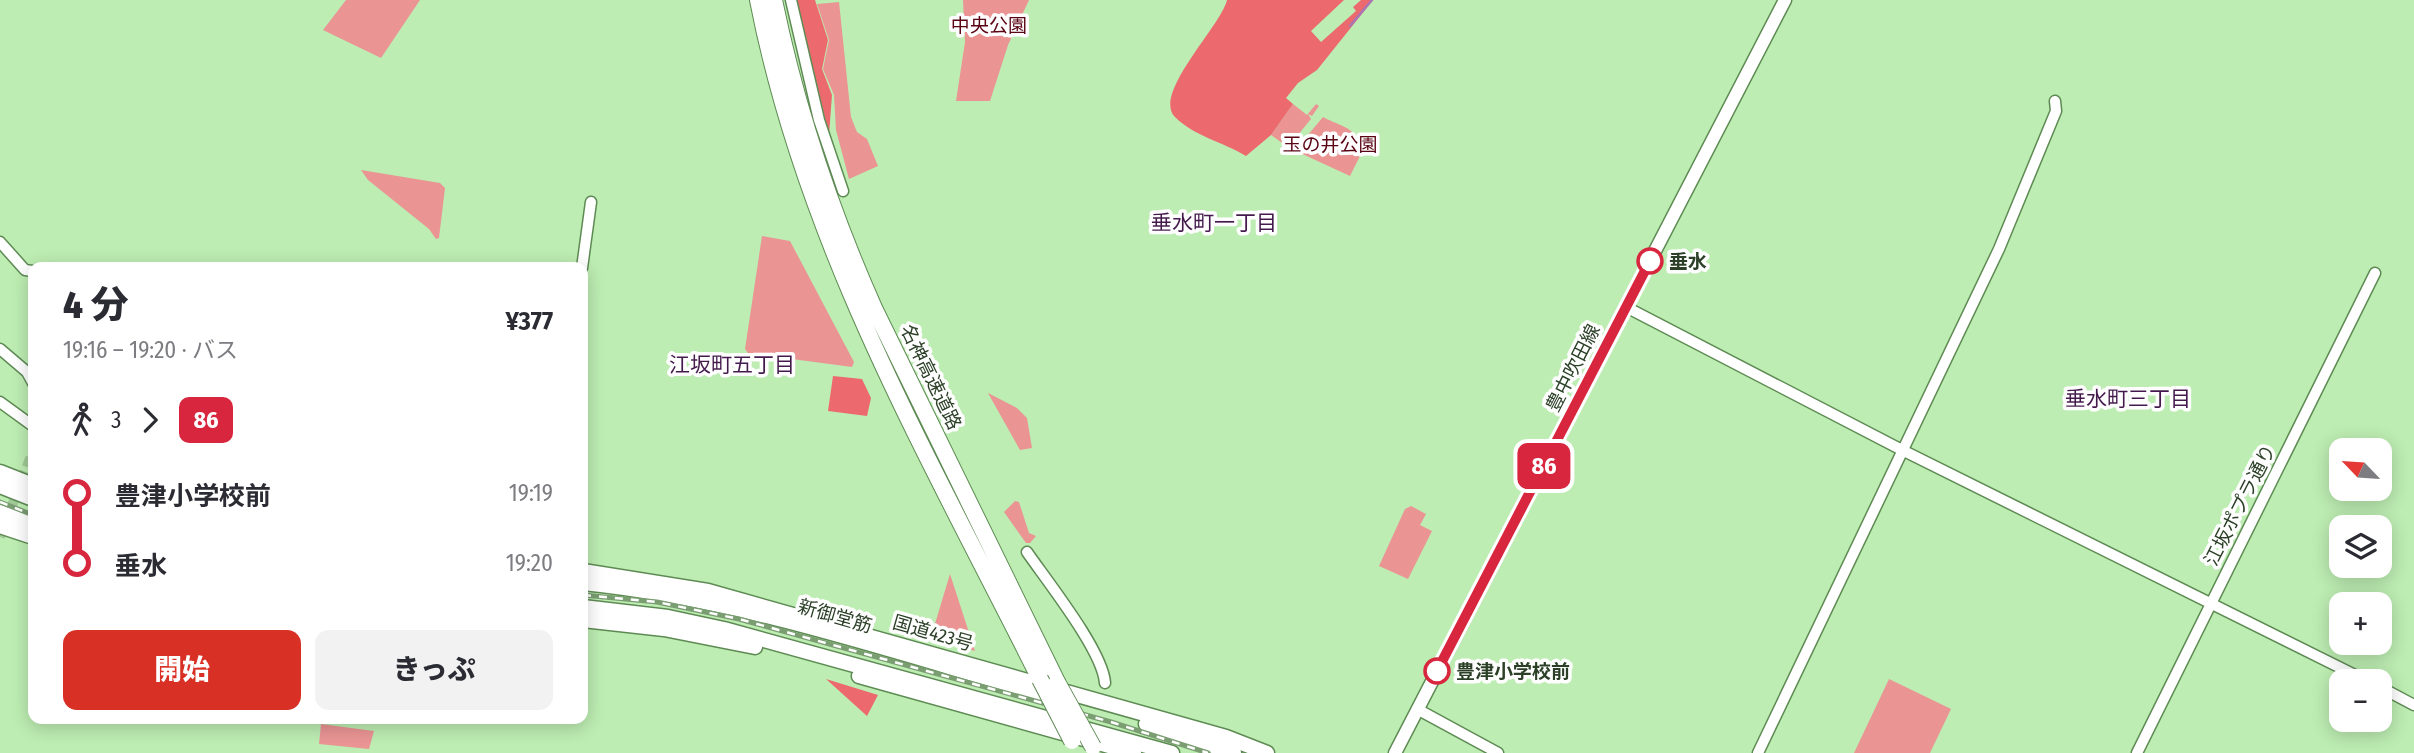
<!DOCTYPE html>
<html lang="ja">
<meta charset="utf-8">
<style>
body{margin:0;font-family:"Fira Sans Condensed","Noto Sans JP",sans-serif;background:#f2f2f3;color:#2b2b33;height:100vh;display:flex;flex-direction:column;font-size:26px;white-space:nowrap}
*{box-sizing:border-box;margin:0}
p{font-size:23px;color:#7c7c81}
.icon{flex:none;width:38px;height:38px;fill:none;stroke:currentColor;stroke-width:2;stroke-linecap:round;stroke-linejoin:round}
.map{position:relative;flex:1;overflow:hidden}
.details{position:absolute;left:28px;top:262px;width:560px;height:462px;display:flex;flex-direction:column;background:#fff;border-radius:14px;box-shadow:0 4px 18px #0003}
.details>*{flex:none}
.badge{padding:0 14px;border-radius:10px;font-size:24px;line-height:46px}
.needle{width:46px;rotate:295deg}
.tools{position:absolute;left:2329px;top:438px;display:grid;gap:14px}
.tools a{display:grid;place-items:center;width:63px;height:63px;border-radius:14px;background:#fff;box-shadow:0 4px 18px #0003;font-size:35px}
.map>.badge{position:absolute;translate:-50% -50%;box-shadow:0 0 0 4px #fff}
.legs{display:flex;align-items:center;gap:10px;height:77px;padding:0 35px;font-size:23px}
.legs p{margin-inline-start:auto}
.overview{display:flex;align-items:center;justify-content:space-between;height:119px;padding:0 35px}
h1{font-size:38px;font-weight:800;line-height:52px}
.button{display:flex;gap:14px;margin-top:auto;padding:14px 35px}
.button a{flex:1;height:80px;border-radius:14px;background:#d93025;color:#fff;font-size:28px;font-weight:800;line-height:80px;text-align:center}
.button a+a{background:#f2f2f3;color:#2b2b33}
ul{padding:0 35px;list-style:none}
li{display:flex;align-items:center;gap:24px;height:70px;font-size:26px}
li i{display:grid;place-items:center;width:10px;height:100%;margin:0 9px;background:currentColor}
li i::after{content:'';width:18px;height:18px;margin:-9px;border:5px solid;border-radius:50%;background:#fff}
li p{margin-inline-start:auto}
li:first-child i{background:linear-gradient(#0000 50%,currentColor 0)}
li:last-child i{background:linear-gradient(currentColor 50%,#0000 0)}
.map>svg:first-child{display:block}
.green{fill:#ea9494}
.forest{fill:#ec696e}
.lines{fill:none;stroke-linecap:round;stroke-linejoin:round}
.stream{stroke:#a975b5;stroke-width:2.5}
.tertiary-tunnel{stroke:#a0ca96;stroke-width:10;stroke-dasharray:10 5;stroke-linecap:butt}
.tertiary-casing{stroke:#5e8b54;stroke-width:13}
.secondary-casing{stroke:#5e8b54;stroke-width:15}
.trunk-casing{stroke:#5e8b54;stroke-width:17}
.motorway-casing{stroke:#5e8b54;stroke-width:18}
.tertiary{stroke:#fff;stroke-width:10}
.secondary{stroke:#fff;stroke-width:12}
.trunk{stroke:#fff;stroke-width:14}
.motorway{stroke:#fff;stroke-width:16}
.rail-casing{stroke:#7a9d72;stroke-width:5}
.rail{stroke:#fefefe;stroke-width:2.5;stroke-dasharray:8;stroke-linecap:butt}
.motorway-bridge-casing{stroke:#5e8b54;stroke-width:18;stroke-linecap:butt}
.motorway-bridge{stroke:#fff;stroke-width:16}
.line-1-casing{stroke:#fff;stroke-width:16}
.line-1{stroke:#d7263d;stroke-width:10}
.stop-1-dot{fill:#fff;stroke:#d7263d;stroke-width:3.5}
.labels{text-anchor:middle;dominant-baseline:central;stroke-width:7;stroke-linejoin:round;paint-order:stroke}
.park-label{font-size:19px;fill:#590313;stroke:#fefefe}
.stop-label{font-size:19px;font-weight:bold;fill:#2c4028;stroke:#fefefe;text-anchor:start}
.street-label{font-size:19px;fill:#2c4028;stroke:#fefefe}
.neighbourhood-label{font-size:21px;fill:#441a4d;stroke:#fefefe}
</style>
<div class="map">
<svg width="2414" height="753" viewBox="0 0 2414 753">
<rect width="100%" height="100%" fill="#bdedb2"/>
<path class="green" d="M346,0h74l-39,58 -58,-28z
M963,0h66l-21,45 -18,56h-34l9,-59z
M839,2l12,115 6,15 10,7 11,27 -29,13 -13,-49 -2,-35 -11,-26 6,-29 -12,-36z
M1293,104l14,11 9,-11 3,2 -7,10 -4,-2 3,5 -23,28 -17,-12z
M1323,117c21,11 25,7 42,29l-15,30 -52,-24 -1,-4z
M361,170l79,13 5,5 -6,50 -3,1 -7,-10 -61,-49z
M762,236l28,5 64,121 -2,5 -104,-14 -3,-4z
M988,393l29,15 10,10 5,30 -12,2z
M1015,501l4,1 10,31 7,3 -6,7h-4l-22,-31z
M1411,506l15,8 -6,11 12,6 -24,48 -29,-13 26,-57z
M950,574l25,77 -44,-14z
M1889,679l62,30 -21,44h-76z
M321,724l53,7 -5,18 -50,-5z"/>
<path class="forest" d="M796,0h19l13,40 -6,29 10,26 -3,40z
M1227,0h117l-33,31 10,11 35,-31 -3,-4 8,-7h12l-56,70 -19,13 -12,15 7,6 -22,31 -25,21c-23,-14 -52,-20 -71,-39 -23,-23 46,-91 52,-117z
M833,376l29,3 9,19 -4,18 -39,-5z
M826,679l52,16 -11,21z"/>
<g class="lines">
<path class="stream" d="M1350,26l22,-26"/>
<path class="tertiary-tunnel" d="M0,537l33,-86"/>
<defs>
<path id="tertiary" d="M791,0l28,120 24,71
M0,242l25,28 8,1
M582,268l9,-66
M1626,307l276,143 465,231
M0,349l27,23 6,11
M0,402l33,24
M1027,552c20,29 76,99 78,131
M2380,687l34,18
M1417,709l81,44
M1758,753l241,-504 57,-138 -1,-10
M2137,753l238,-480"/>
<path id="secondary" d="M1395,753l390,-753"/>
<path id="trunk" d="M0,472l33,13
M0,486l33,13
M0,512l33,11
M0,526l33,11
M583,571l125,20 518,146 41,16
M583,583c159,16 313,70 466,113
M583,607l85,10 56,12 448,124
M583,620l81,9 91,18
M859,676l275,77
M1146,724l88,29"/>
<path id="motorway" d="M758,0c48,247 171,457 282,679
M774,0c22,107 56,209 100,308l183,374"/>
</defs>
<use href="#tertiary" class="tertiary-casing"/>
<use href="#secondary" class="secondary-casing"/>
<use href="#trunk" class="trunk-casing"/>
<use href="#motorway" class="motorway-casing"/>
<use href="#tertiary" class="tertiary"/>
<use href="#secondary" class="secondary"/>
<use href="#trunk" class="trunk"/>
<use href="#motorway" class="motorway"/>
<defs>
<path id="rail" d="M0,502l33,13
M583,595l74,7 82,17 372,103 97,31"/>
</defs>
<use href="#rail" class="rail-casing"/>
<use href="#rail" class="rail"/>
<defs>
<path id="motorway-bridge" d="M1040,679l32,62
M1057,682l36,65"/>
</defs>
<use href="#motorway-bridge" class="motorway-bridge-casing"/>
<use href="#motorway-bridge" class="motorway-bridge"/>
</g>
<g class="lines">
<defs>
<path id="line-1" d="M1437,671l213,-410"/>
</defs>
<use href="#line-1" class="line-1-casing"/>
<use href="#line-1" class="line-1"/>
</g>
<g class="stop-1-dot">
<circle cx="1650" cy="261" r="12"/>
<circle cx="1437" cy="671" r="12"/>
</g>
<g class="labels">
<g class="park-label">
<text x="989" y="25">中央公園</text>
<text x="1330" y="144">玉の井公園</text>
</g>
<g class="stop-label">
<text x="1669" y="261">垂水</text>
<text x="1456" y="671">豊津小学校前</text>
</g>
<g class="street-label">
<text transform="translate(1573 368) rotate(-63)">豊中吹田線</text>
<text transform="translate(931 377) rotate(64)">名神高速道路</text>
<text transform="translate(2240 505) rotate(-63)">江坂ポプラ通り</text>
<text transform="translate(835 616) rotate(16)">新御堂筋</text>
<text transform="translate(933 633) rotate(16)">国道423号</text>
</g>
<g class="neighbourhood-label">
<text x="1214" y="223">垂水町一丁目</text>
<text x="732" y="365">江坂町五丁目</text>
<text x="2128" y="399">垂水町三丁目</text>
</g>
</g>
</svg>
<div class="tools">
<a><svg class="needle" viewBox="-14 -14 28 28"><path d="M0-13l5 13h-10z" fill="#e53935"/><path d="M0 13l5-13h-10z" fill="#7c7c81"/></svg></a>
<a><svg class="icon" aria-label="layers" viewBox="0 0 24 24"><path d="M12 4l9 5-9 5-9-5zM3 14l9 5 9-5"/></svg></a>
<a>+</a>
<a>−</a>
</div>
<b class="badge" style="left:1544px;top:466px;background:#d7263d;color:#fff">86</b>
<section class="details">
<div class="overview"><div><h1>4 分</h1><p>19:16 – 19:20 · バス</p></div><b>¥377</b></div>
<div class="legs"><svg class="icon" aria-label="walk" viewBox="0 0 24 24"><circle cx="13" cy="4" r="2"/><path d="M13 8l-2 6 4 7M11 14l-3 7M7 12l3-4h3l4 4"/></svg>3<svg class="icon" aria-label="forward" viewBox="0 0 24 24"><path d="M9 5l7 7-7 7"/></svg><b class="badge" style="background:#d7263d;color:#fff">86</b></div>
<ul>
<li><i style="color:#d7263d"></i><b>豊津小学校前</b><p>19:19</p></li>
<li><i style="color:#d7263d"></i><b>垂水</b><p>19:20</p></li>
</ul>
<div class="button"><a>開始</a><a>きっぷ</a></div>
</section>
</div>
